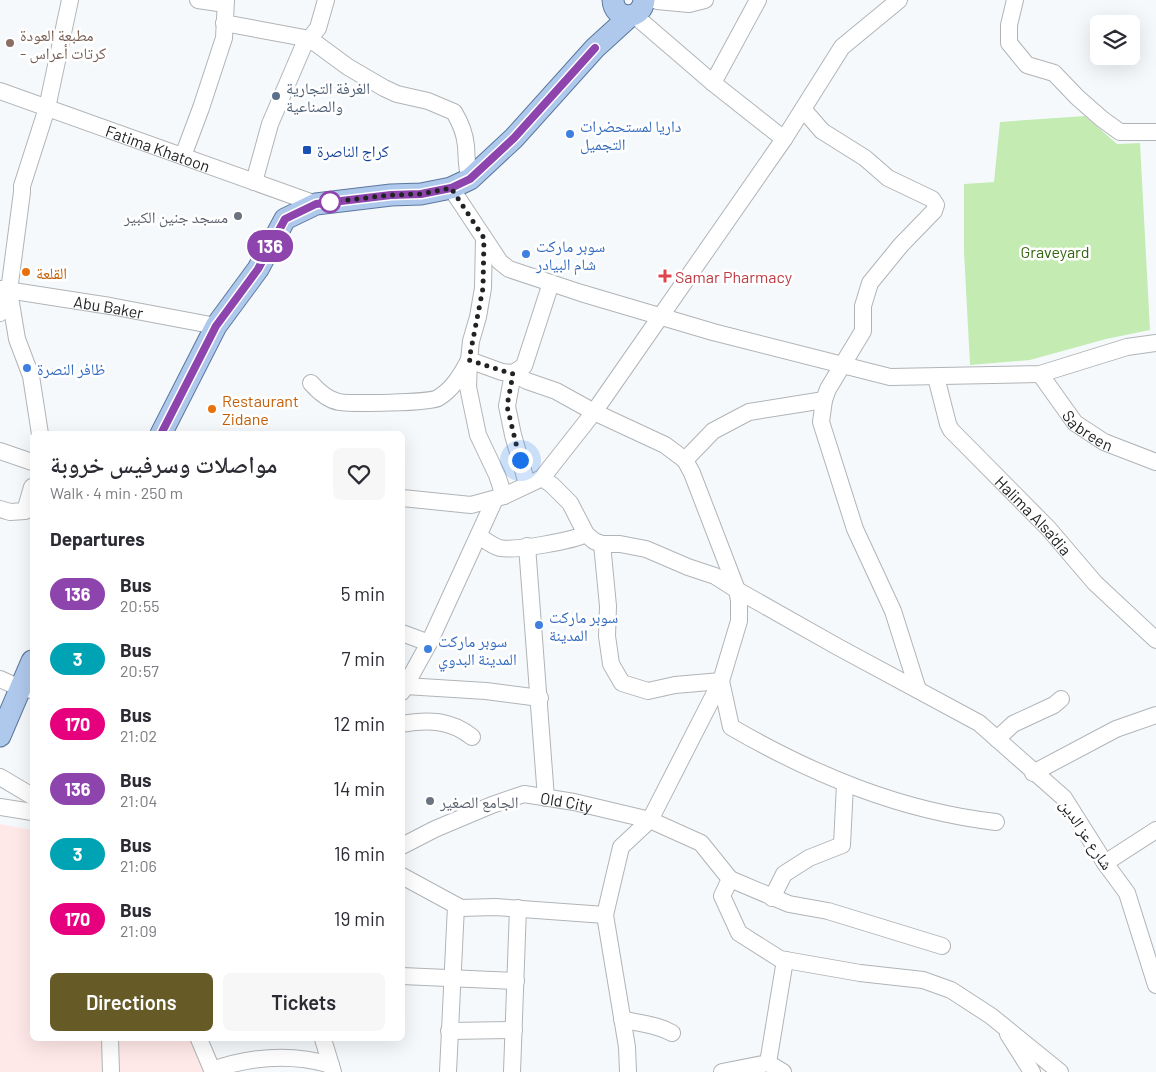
<!DOCTYPE html>
<meta charset="utf-8">
<style>
body{margin:0;font-family:Barlow,"Noto Naskh Arabic",sans-serif;background:#f7f7f7;color:#2b2b33;height:100vh;display:flex;flex-direction:column;font-size:19px;white-space:nowrap}
*{box-sizing:border-box;margin:0}
p{font-size:16px;color:#7c7c81}
.icon{flex:none;width:28px;height:28px;fill:none;stroke:currentColor;stroke-width:2;stroke-linecap:round;stroke-linejoin:round}
.map{position:relative;flex:1;overflow:hidden}
.details{position:absolute;left:30px;top:431px;width:375px;height:610px;display:flex;flex-direction:column;background:#fff;border-radius:8px;box-shadow:0 5px 20px #0002}
.details>*{flex:none}
.badge{padding:0 10px;border-radius:16px;font-size:18px;line-height:32px}
.fabs{position:absolute;left:1090px;top:15px;display:grid;gap:10px}
.fabs a{display:grid;place-items:center;width:50px;height:50px;border-radius:8px;background:#fff;box-shadow:0 5px 20px #0002;font-size:25px}
.you{position:absolute;width:25px;height:25px;margin:-12px;border:4px solid #fff;border-radius:50%;background:#1a73e8;box-shadow:0 0 0 8px #1a73e833}
.map>.badge{position:absolute;translate:-50% -50%;box-shadow:0 0 0 2px #fff}
h2{padding:0 20px;font-size:19px;line-height:45px}
.round{display:grid;place-items:center;flex:none;width:52px;height:52px;border-radius:8px;background:#f7f7f7}
.head{display:flex;align-items:center;justify-content:space-between;height:85px;padding:0 20px}
h1{font-size:24px;font-weight:600;line-height:38px}
.button{display:flex;gap:10px;margin-top:auto;padding:10px 20px}
.button a{flex:1;height:58px;border-radius:8px;background:#665b27;color:#fff;font-size:20px;font-weight:600;line-height:58px;text-align:center}
.button a+a{background:#f7f7f7;color:#2b2b33}
ul{padding:0;list-style:none}
li{display:flex;align-items:center;gap:15px;height:65px;padding:0 20px}
li div{flex:1}
li b{display:block;font-size:19px}
li em{font-style:normal}
li .badge{min-width:55px;font-weight:700;text-align:center}
.map>svg:first-child{display:block}
.commercial{fill:#ffe9e8}
.green{fill:#c4ecb2}
.lines{fill:none;stroke-linecap:round;stroke-linejoin:round}
.minor-casing{stroke:#b1b4b6;stroke-width:18}
.major-casing{stroke:#5b779d;stroke-width:23}
.minor{stroke:#fff;stroke-width:16}
.major{stroke:#afc9ec;stroke-width:21}
.line-casing{stroke:#fff;stroke-width:11}
.line{stroke:#8e44ad;stroke-width:8}
.walk{stroke:#212223;stroke-width:5;stroke-dasharray:0 9}
.education-dot{fill:#8d6e63;stroke:#fff;stroke-width:2}
.service-dot{fill:#5c6f8a;stroke:#fff;stroke-width:2}
.shop-dot{fill:#3f7fe0;stroke:#fff;stroke-width:2}
.transit-dot{fill:#1a4fb4;stroke:#fff;stroke-width:2}
.stop-dot{fill:#fff;stroke:#8e44ad;stroke-width:2.5}
.worship-dot{fill:#6b7280;stroke:#fff;stroke-width:2}
.food-dot{fill:#e8710a;stroke:#fff;stroke-width:2}
.health-dot{fill:#e0444e;stroke:#fff;stroke-width:2}
.labels{text-anchor:middle;dominant-baseline:central;stroke-width:5;stroke-linejoin:round;paint-order:stroke}
.education-label{font-size:16px;fill:#785e54;stroke:#fff;text-anchor:start}
.service-label{font-size:16px;fill:#4e5e75;stroke:#fff;text-anchor:start}
.shop-label{font-size:16px;fill:#366cbe;stroke:#fff;text-anchor:start}
.street-label{font-size:16px;fill:#212223;stroke:#fff}
.transit-label{font-size:16px;fill:#164399;stroke:#fff;text-anchor:start}
.worship-label{font-size:16px;fill:#5b616d;stroke:#fff;text-anchor:end}
.park-label{font-size:16px;fill:#336510;stroke:#fff}
.food-label{font-size:16px;fill:#c56008;stroke:#fff;text-anchor:start}
.health-label{font-size:16px;fill:#be3a42;stroke:#fff;text-anchor:start}
</style>
<div class="map">
<svg width="1156" height="1072" viewBox="0 0 1156 1072">
<rect width="100%" height="100%" fill="#f6f9fc"/>
<path class="commercial" d="M0,824l32,6v209h165l16,33h-213z"/>
<path class="green" d="M1085,116l32,28 23,-1 10,187 -44,9 -76,21 -60,5 -6,-113v-68l30,-2 6,-60z"/>
<g class="lines">
<defs>
<g id="minor">
<path d="M198,0l27,4"/>
<path d="M1015,0l-6,25v18l18,22 27,8 23,24 25,22 18,13h36"/>
<path d="M657,1l32,3 16,-4"/>
<path d="M634,15l79,68 71,56"/>
<path d="M224,23l86,16 38,28 36,21 13,6 31,7 26,11c6,10 11,22 12,34 1,13 0,21 4,33"/>
<path d="M713,83l45,-83"/>
<path id="s1" d="M0,91l316,113"/>
<path d="M803,109l19,22 43,27 23,20 44,21 4,6 -2,6 -33,34 -31,38 -7,23v25l-35,58 -4,11 -3,22 34,107 38,82 25,79"/>
<path d="M183,156l18,-48 23,-70 2,-38"/>
<path d="M254,182l16,-58 33,-77 15,-19 8,-28"/>
<path d="M451,188l49,74 9,7 72,24 132,39 177,45 150,-3 87,-27 29,-4"/>
<path d="M484,238l-1,50 -5,29 -7,24 -2,19 -1,27 10,48 19,40 7,21"/>
<path id="s2" d="M0,289l110,17 106,20"/>
<path d="M9,291l8,48 14,37 9,58"/>
<path d="M0,313l9,-22 13,-99v-6l25,-78 23,-108"/>
<path id="s3" d="M1040,374l35,49 29,19 52,20"/>
<path id="s4" d="M936,377l12,47 3,6 97,98 47,55 61,57"/>
<path d="M311,383c7,8 17,17 28,19 12,2 91,1 99,-4 15,-9 23,-23 31,-38l33,12 11,1 14,8 29,10 38,21 71,33 20,15 7,13 45,117 2,10v21l-18,60 -71,139 -29,27 -16,68 22,132 1,25"/>
<path d="M0,451l32,11"/>
<path d="M685,460l28,-29 36,-19 75,-12"/>
<path d="M542,478l10,7 18,18 16,31 8,7 8,3h18l26,5 42,18 27,9 22,14 101,57 141,76 85,75 41,65 22,30 29,92"/>
<path d="M527,484l-14,-49 -6,-29 6,-33 11,-7 27,-83"/>
<path d="M402,498l69,7 33,-9 38,-18 52,-66 190,-273 58,-92 57,-47"/>
<path d="M0,509l10,3 15,-1 7,-24"/>
<path d="M479,536c6,4 13,10 21,12 16,3 71,-7 86,-14"/>
<path d="M602,544l6,62 -1,30 4,28 11,19 26,8 27,-6 46,-4 10,46c83,48 170,84 265,95"/>
<path d="M527,546l19,252"/>
<path d="M402,633l27,10"/>
<path d="M0,679l20,9 12,2"/>
<path d="M405,686l81,5 54,7"/>
<path d="M402,692l27,-49 66,-144"/>
<path d="M402,724c26,-5 49,-4 70,13"/>
<path d="M997,739l16,-15 41,-19 7,-6"/>
<path d="M1033,773l83,-44 40,-14"/>
<path d="M0,777l32,19"/>
<path d="M0,807l32,5"/>
<path id="s5" d="M402,846l33,-17 57,-24 32,-11 50,8 76,18 51,23 29,36 -8,17 17,37 41,26 80,14 63,7 28,10 40,26 69,56"/>
<path d="M1105,863l51,-33"/>
<path d="M402,876l59,32 34,-1 110,8"/>
<path d="M730,879l59,25 39,7 114,35"/>
<path d="M772,898l12,-24 25,-16 33,-13 3,-61"/>
<path d="M402,976l114,5"/>
<path d="M622,1019c18,5 34,5 50,14"/>
<path d="M449,1031l65,-1"/>
<path d="M1008,1034l24,38"/>
<path d="M110,1039l1,33"/>
<path d="M199,1039l14,33"/>
<path d="M323,1039l10,33"/>
<path d="M768,1063l15,9"/>
<path d="M212,1070c38,-13 80,-17 119,-5"/>
<path d="M448,1072l8,-166"/>
<path d="M512,1072l6,-164"/>
<path d="M722,1072l46,-9 17,-103"/>
</g>
<path id="major" d="M613,0c1,21 29,21 31,0
M161,434l55,-108 42,-57 27,-50 31,-15 75,-9 30,-1 30,-6 19,-9 44,-41 81,-90 34,-31
M0,736l32,-75"/>
</defs>
<use href="#minor" class="minor-casing"/>
<use href="#major" class="major-casing"/>
<use href="#minor" class="minor"/>
<use href="#major" class="major"/>
</g>
<g class="lines">
<defs>
<path id="line" d="M161,434l55,-108 42,-57 27,-50 31,-15 75,-9 30,-1 30,-6 19,-9 44,-41 81,-90"/>
</defs>
<use href="#line" class="line-casing"/>
<use href="#line" class="line"/>
<path class="walk" d="M330,202l61,-7 30,-1 30,-6 33,50 -1,50 -14,72 44,14 -6,32 13,54"/>
</g>
<circle class="education-dot" cx="10" cy="43" r="5"/>
<circle class="service-dot" cx="276" cy="96" r="5"/>
<g class="shop-dot">
<circle cx="570" cy="134" r="5"/>
<circle cx="526" cy="254" r="5"/>
<circle cx="27" cy="368" r="5"/>
<circle cx="539" cy="625" r="5"/>
<circle cx="428" cy="649" r="5"/>
</g>
<rect class="transit-dot" x="302" y="145" width="10" height="10" rx="2.5"/>
<circle class="stop-dot" cx="330" cy="202" r="10"/>
<g class="worship-dot">
<circle cx="238" cy="216" r="5"/>
<circle cx="430" cy="801" r="5"/>
</g>
<g class="food-dot">
<circle cx="26" cy="272" r="5"/>
<circle cx="212" cy="409" r="5"/>
</g>
<path class="health-dot" d="M662.5 268.5h5v5h5v5h-5v5h-5v-5h-5v-5h5z"/>
<g class="labels">
<g class="education-label">
<text x="20" y="34">مطبعة العودة<tspan x="20" dy="18">- كرتات أعراس</tspan></text>
</g>
<g class="service-label">
<text x="286" y="87">الغرفة التجارية<tspan x="286" dy="18">والصناعية</tspan></text>
</g>
<g class="shop-label">
<text x="580" y="125">داريا لمستحضرات<tspan x="580" dy="18">التجميل</tspan></text>
<text x="536" y="245">سوبر ماركت<tspan x="536" dy="18">شام البيادر</tspan></text>
<text x="37" y="368">ظافر النصرة</text>
<text x="549" y="616">سوبر ماركت<tspan x="549" dy="18">المدينة</tspan></text>
<text x="438" y="640">سوبر ماركت<tspan x="438" dy="18">المدينة البدوي</tspan></text>
</g>
<g class="street-label">
<text stroke="none"><textPath href="#s1" startOffset="168">Fatima Khatoon</textPath></text>
<text stroke="none"><textPath href="#s2" startOffset="110">Abu Baker</textPath></text>
<text stroke="none"><textPath href="#s3" startOffset="75">Sabreen</textPath></text>
<text stroke="none"><textPath href="#s4" startOffset="174">Halima Alsa'dia</textPath></text>
<text stroke="none"><textPath href="#s5" startOffset="176">Old City</textPath></text>
<text transform="translate(1087 834) rotate(56)">شارع عز الدين</text>
</g>
<g class="transit-label">
<text x="317" y="150">كراج الناصرة</text>
</g>
<g class="worship-label">
<text x="228" y="216">مسجد جنين الكبير</text>
<text x="440" y="801" text-anchor="start">الجامع الصغير</text>
</g>
<g class="park-label">
<text x="1055" y="251">Graveyard</text>
</g>
<g class="food-label">
<text x="36" y="272">القلعة</text>
<text x="222" y="400">Restaurant<tspan x="222" dy="18">Zidane</tspan></text>
</g>
<g class="health-label">
<text x="675" y="276">Samar Pharmacy</text>
</g>
</g>
</svg>
<div class="fabs">
<a><svg class="icon" aria-label="layers" viewBox="0 0 24 24"><path d="M12 4l9 5-9 5-9-5zM3 14l9 5 9-5"/></svg></a>
</div>
<div class="you" style="left:520px;top:460px"></div>
<b class="badge" style="left:270px;top:246px;background:#8e44ad;color:#fff">136</b>
<section class="details">
<div class="head"><div><h1>مواصلات وسرفيس خروبة</h1><p>Walk · 4 min · 250 m</p></div><a class="round"><svg class="icon" aria-label="heart" viewBox="0 0 24 24"><path d="M12 20l-8-8c-3-5 5-10 8-4 3-6 11-1 8 4z"/></svg></a></div>
<h2>Departures</h2>
<ul>
<li><span class="badge" style="background:#8e44ad;color:#fff">136</span><div><b>Bus</b><p>20:55</p></div><em>5 min</em></li>
<li><span class="badge" style="background:#00a3b4;color:#fff">3</span><div><b>Bus</b><p>20:57</p></div><em>7 min</em></li>
<li><span class="badge" style="background:#e6007e;color:#fff">170</span><div><b>Bus</b><p>21:02</p></div><em>12 min</em></li>
<li><span class="badge" style="background:#8e44ad;color:#fff">136</span><div><b>Bus</b><p>21:04</p></div><em>14 min</em></li>
<li><span class="badge" style="background:#00a3b4;color:#fff">3</span><div><b>Bus</b><p>21:06</p></div><em>16 min</em></li>
<li><span class="badge" style="background:#e6007e;color:#fff">170</span><div><b>Bus</b><p>21:09</p></div><em>19 min</em></li>
</ul>
<div class="button"><a>Directions</a><a>Tickets</a></div>
</section>
</div>
